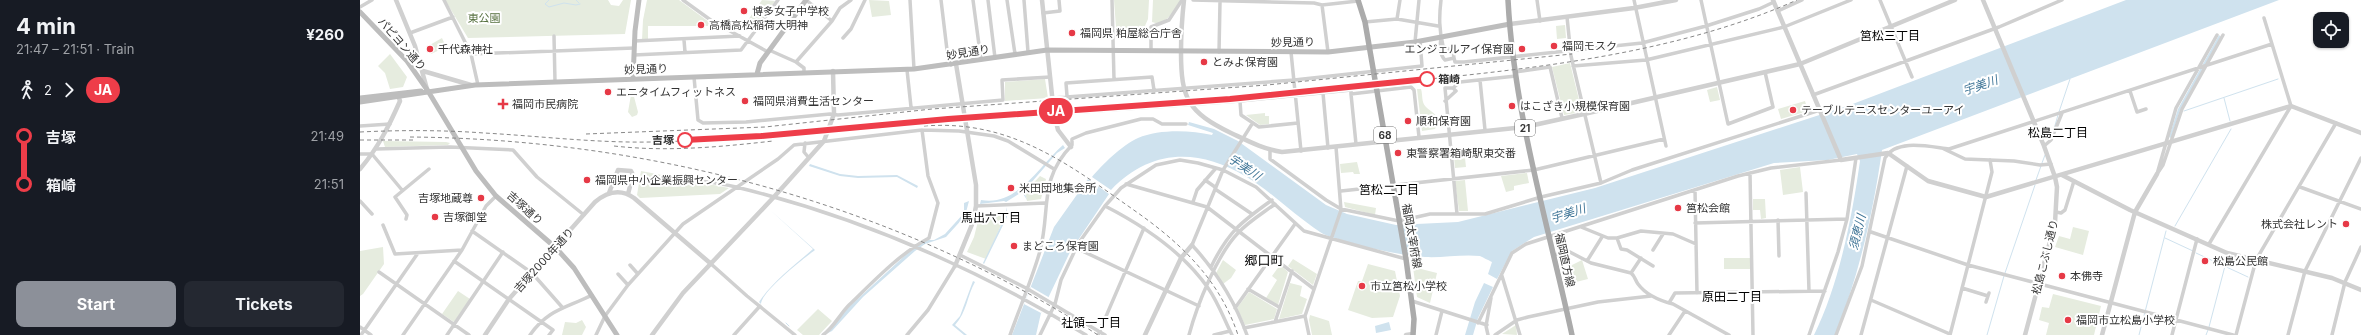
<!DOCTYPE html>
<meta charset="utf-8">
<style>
body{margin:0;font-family:Inter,"Noto Sans JP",sans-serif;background:#242831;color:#f1f3f6;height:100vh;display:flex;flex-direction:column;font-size:15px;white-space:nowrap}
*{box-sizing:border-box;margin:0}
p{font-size:13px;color:#9ea1a6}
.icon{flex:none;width:22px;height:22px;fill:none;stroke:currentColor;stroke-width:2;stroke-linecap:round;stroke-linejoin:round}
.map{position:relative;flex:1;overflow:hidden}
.details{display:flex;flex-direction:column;background:#171b24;width:360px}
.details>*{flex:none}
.badge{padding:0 8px;border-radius:13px;font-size:14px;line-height:26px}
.tools{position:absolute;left:1953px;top:12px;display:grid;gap:8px}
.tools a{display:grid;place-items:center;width:36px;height:36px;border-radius:8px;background:#171b24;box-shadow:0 1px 3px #0004;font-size:20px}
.map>.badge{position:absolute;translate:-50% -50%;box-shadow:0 0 0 2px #fff}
.legs{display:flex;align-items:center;gap:6px;height:44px;padding:0 16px;font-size:13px}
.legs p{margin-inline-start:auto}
.summary{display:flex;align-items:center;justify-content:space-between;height:68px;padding:0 16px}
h1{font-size:22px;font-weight:700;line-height:30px}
.cta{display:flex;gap:8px;margin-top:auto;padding:8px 16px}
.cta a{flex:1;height:46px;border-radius:8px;background:#8c9099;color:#fff;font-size:16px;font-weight:700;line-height:46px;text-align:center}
.cta a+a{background:#242831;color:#f1f3f6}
ul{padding:0 16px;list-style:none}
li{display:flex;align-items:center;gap:14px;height:48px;font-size:15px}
li i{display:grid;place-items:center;width:6px;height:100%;margin:0 5px;background:currentColor}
li i::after{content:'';width:10px;height:10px;margin:-5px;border:3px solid;border-radius:50%;background:#171b24}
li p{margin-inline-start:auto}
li:first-child i{background:linear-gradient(#0000 50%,currentColor 0)}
li:last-child i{background:linear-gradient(currentColor 50%,#0000 0)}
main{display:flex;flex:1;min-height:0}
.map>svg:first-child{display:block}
.green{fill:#e6ecdf}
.water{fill:#cfe2ee}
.pier{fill:#fff}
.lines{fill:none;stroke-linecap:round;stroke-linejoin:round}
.stream{stroke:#cfe2ee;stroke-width:1}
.minor{stroke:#d0d0d0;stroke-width:3.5}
.tertiary{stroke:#d0d0d0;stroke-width:4.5}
.secondary{stroke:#bdbdbd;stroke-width:5}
.primary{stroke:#ababab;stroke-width:5.5}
.rail{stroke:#888;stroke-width:1;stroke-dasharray:4 3;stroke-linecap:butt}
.line-1-casing{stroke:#fff;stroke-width:9}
.line-1{stroke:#ee3d49;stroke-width:6}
.poi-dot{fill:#e63946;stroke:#fff;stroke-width:1.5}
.stop-1-dot{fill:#fff;stroke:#ee3d49;stroke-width:2}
.labels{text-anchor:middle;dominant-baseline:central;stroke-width:4;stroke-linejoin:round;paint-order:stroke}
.shield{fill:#fff;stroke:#707070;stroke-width:1}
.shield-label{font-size:10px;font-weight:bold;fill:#333}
.poi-label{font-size:11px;fill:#333;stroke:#fff;text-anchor:start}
.park-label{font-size:11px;fill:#56703f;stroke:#fff}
.street-label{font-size:11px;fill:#333;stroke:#fff}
.stop-label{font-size:11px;font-weight:bold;fill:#333;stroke:#fff;text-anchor:start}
.neighbourhood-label{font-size:12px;fill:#000;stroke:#fff}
.water-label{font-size:12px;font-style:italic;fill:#3f7597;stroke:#fff}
.quarter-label{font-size:13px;fill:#000;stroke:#fff}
</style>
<main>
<section class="details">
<div class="summary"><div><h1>4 min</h1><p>21:47 – 21:51 · Train</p></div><b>¥260</b></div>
<div class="legs"><svg class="icon" aria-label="walk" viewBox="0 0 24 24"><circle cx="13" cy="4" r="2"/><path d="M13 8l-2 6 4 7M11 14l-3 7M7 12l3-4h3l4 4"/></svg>2<svg class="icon" aria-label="forward" viewBox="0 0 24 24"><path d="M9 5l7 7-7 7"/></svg><b class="badge" style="background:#ee3d49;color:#fff">JA</b></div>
<ul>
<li><i style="color:#ee3d49"></i><b>吉塚</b><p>21:49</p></li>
<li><i style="color:#ee3d49"></i><b>箱崎</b><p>21:51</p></li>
</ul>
<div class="cta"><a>Start</a><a>Tickets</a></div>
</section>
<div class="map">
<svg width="2001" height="335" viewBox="0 0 2001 335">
<rect width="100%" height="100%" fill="#fff"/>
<path class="green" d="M85,0h163l3,5 8,1 4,-6h8l-6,34 -157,4z
M287,0h32l30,22 -1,4h-60v14h-6l1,-20z
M402,0l13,1 -18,25 -9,-6z
M509,0l20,1 2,14 -19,2z
M754,0h35l-1,19 -3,7 -21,3 -8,-2z
M793,0h28c-6,9 -16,28 -29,22z
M1205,25l1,13 -9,1 -1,-13z
M82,38l4,9 -15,7 -3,-8z
M30,54l17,23 -4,10 -13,2 -5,-16 -7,-7z
M1210,63l12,49 -18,3 -12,-48z
M685,79l3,19 -43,3v-19z
M1357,87l3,13 -10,2 -3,-12z
M272,89l6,23 -1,3 -5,2 -4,-5z
M1057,89h4c2,6 0,13 5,18 6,6 11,6 13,15l-4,7 -13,2z
M1445,101l3,10 -27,8 -3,-10z
M905,113v3h4v8l-9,1 -14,-10z
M23,141l63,1 4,1 -2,2 -63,2z
M1101,156v3l4,-1 1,9 -11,1 -1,-11z
M997,162l3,12h-6l-1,-2 -12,1 -1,-9z
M1440,167l3,25 -20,3 -3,-25z
M281,171l88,17 -9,6 -80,4 -3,-3z
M1167,173l2,10 -15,3v4l-8,2 -5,-16z
M680,176l6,3 -5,20 -14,2 -2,-9z
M1105,180l3,31h-9l-4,-30z
M1393,199h12l1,19 -5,1 -1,-9h-7z
M984,202l32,6 -1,7 -30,-8z
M620,213l26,1 -20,45 -19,-7 7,-15z
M1713,227l16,4 -6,24 -28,-8 4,-11 11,3z
M23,247l1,17 -21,30 -3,2v-45z
M1364,258h26v11h-26z
M933,259l24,15 -4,11 -25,-19z
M863,260l13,10 -5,8 -8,6 -7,-11z
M1222,260l6,19 -20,5 -4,-15z
M1008,264l27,7 5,25 -7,21 -21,1 -24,-8 10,-29h4z
M920,265l8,7 -10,33 -12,-7 11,-18 -5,-4z
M1053,267l24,6 -7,30 -13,-6z
M930,283l12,3 -2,10 7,3 -5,15 -23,5z
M98,291l12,8 -16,23 -12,-8z
M889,292l28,17 -3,10 -29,6 -8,-17z
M1693,294l48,12 -7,29h-48l3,-12 -10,-3 3,-13 7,1z
M458,309l14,12 -13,14h-16l-6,-5z
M950,315l19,6 3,14h-20l-3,-15z
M222,320l4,7 -4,8h-20l3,-13 11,1z
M1156,325l1,10 -15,-1z"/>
<path class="water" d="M1766,0h153l-397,150c-9,64 -23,125 -47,185h-21c25,-50 38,-118 46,-174l-3,-7 -29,6 -54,3 -240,74 -22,14 -15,28 -9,-5 4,-12c-4,-2 -10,-5 -12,-6 -18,-2 -37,2 -55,1 -26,-2 -52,-8 -77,-15 -8,-3 -21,-5 -28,-10 -26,-17 -48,-40 -75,-56 -47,-28 -95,-27 -134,14l-19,-13c9,-11 30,-32 46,-39 21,-9 52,-8 74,-3l1,-2 -25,-8 1,-3 25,7 24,12 88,64 21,9 49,11 62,-3 137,-34 255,-83z
M1859,35l2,2 -41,73 -9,28 -2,-1 9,-28z
M703,145l2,3 -8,5 -33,38 3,9 -5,-8 -16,10 -2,-1 -24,3 1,-4c36,7 58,-34 82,-55z
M450,164l30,10 18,2 39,-1 21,11 -1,2 -20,-11 -39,1 -18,-2 -31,-10z
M728,179l21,15 -39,58 -29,61 -5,22h-24l42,-108z
M609,201l-4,15 -19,21 -21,7 -10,7 -52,46 -31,34 -8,4 25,-28 63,-58 13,-9h9l11,-6 19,-21v-10z
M647,207v10l-23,47 -1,-1 22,-46z
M409,209l46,41c-11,8 -54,42 -54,54l-2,-2c14,-21 36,-37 54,-53z
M613,281l2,1c-8,14 -8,30 -20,43l12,10h-3l-12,-10 8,-9z
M1124,283l9,4 -15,31 -5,17h-8l10,-33z
M1029,322l2,8 -15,3 -1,-7z"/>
<path class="pier" d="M671,287l19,11 -9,15 -17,-9z"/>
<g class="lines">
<path class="stream" d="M189,0l-4,4 4,3 15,-4 12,2 4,-1
M216,0l3,3
M1864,98l6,23
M1824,111l94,-32
M1699,112l11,-33
M1694,129l4,-14
M1682,163l3,-8
M1676,180l5,-14
M1815,226l56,-97
M1805,238l28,13
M1836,253l52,24
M1645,273l30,-88
M426,323l3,3
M1849,327l16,-61
M1627,335l17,-59
M1779,335l27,-104
M1846,335l2,-5"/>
<path class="minor" d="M84,0l27,54 7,31
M323,0l29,21 56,31
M446,0l26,21 8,-13 11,-8
M550,0l4,69
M581,0l6,50 4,15
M613,0l8,60
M628,0l7,58
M647,0l8,54
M664,0l4,52
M752,0l2,79
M833,0l121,3 8,2 36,-4
M1177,0l3,21
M1274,0l32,146
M1341,0l27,124 45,-17 -8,-35
M1520,0l32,77
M962,5l6,47
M0,7l12,-7
M1418,11l24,-11
M683,13l17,-2 -1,-11
M1207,17l4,39 30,127
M1037,19l3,-19
M1005,22l32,-3 41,7
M50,33l43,-16
M1857,35l-41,73 -19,66 6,-9 19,-56 41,-74
M194,36l1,46
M1081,37c-1,8 -2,17 4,23l9,-2 -1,-7 -10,-5c-4,-17 -4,-29 -2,-46
M483,38l8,-9 14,-29
M324,40l1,12
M274,41l106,-5
M1055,42l4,-42
M409,50l27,12
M791,50v-23l18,-7 13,-20
M859,52l1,-50
M931,52l10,99
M111,54l163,-6
M274,55l107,-5 37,-50
M1094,58l1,4h9l178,-19 64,-17 53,-17 15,-7
M1213,66l73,-6 138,-33 67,-27
M547,70l4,37
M444,72v-4l-8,-6 36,-41
M1155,72l35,-5 12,51
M334,77l4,43 5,3 43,-1 84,-8 8,1 165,-15 -1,-20 48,-3
M1120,80l5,50
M1770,91l7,21 9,-3
M963,93l5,55
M991,94l5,50
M1453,95l186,-68 63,-27
M707,96l-1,-13 86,-6 2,13
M693,98l241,-18 128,-14 -2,-25
M880,101l1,14 18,12 39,-4
M1085,101l11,-10 -3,-3
M605,120l275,-19 111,-11v4l60,-7 3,3 5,47
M0,126l30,-2
M445,143l-1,9 5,6
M1684,146l7,-6 11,-27
M16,149l74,-2 63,3 24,27 47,38
M1584,149l21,10 49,2 26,4 11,-1
M910,150v9l56,41 15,9 58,12 31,-7h55l56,-17 60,-14 31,-13 188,-60
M0,154h12l30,36
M1390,173l3,162
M310,176c22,4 45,6 66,11 123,30 242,82 350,148
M845,180l10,7
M766,184l81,23 107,82
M1940,187l61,22
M855,189l37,25
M1335,190l2,103
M981,191l193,-21 130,-31
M1446,193l3,98
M0,201l12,13
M833,202l4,-12 19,-22
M616,206l69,-3
M745,206l16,-18 35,-23 24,-5 18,3 25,7 33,17 48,44 102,28
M1696,212l5,1 4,-3 9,-29
M1097,214l-12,-126h8l7,-6 56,-6
M46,219l1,-4 -12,-18 34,-28
M1418,220l1,36
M1335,223l152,-4
M23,225l12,29 67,-4
M1221,227l27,11h9l24,-7 32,3 23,10
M112,231l60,42 30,34
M1511,232l97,33 265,70
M1257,238l4,11 6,1 26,16
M1849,244l82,-138 -27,-88
M716,248l123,58
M1293,250l10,-16
M600,255l66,33 79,47
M1193,256l13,-6 25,13 40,10c4,3 4,7 7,11 8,11 23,17 35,20l56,31
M94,261l99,69 -4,5
M1227,261l15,-24
M350,263l37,33 48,39
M270,265l8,9
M851,267c17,-35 30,-45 61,-67
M19,272l90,63
M1271,273l10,-15
M258,274l10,11
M1142,276l18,59
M1602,288l26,8 1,-3
M888,289l31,18
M1511,300l79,34
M1052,301l75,24
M1626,302l2,-6
M1309,303l6,-10 150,-2
M875,308l60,-84
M915,322l17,-51
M1118,323l34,-70 14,-9 212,-68 33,-8 70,-8
M0,327l11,8
M884,328l61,-12
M1,335l57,-82
M43,335l59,-85 24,-44 10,-10
M87,335l56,-83
M170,335c18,-26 37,-27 62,-40
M236,335l9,-19 23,-31 55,-61 95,-65 16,-14 128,-15 37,1 35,5 14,5 46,28
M374,335l26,-29
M463,335c11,-8 17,-21 26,-30 25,-24 50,-51 80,-67l9,-35 -10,-27 -6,-46
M547,335l21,-25 27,-44
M650,335c10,-28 22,-56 30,-84 11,-42 -2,-71 32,-106v-6l14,-6 55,-14h12l9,5h24
M680,335l15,-31 6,-24 17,-36 27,-38c39,20 78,46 103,82 10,14 16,31 24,47
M738,335l46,-107
M829,335c8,-30 28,-80 49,-102 10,-11 25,-20 37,-29
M854,335l16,-4
M887,335c-12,-33 -31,-64 -55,-90l31,-75 29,-46
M949,335l-4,-19 36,-106 -5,-63
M1076,335l6,-24
M1128,335l-2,-9 5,-28
M1135,335l22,-15 11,-3 70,-15 53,-6
M1309,335l16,-24
M1449,335l29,-83 9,-33 9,-61
M1476,335l26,-69 23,-108c11,-20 46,-11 64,-9l323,-105
M1501,335l46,-169
M1590,335l42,-163 -2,-12
M1812,335l25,-96
M1876,335l20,-75 80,-137
M1928,335l17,-64 56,-113
M1972,335l13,-53 16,-35"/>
<path class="tertiary" d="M36,0l19,46 12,43
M682,0l12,114 4,16 13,17
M824,0c-2,18 -3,34 -3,52 0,47 7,60 50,81 17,8 32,16 51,19l243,-25 59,-13 216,-50 155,-64
M1413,0l68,160 47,-7 40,28 58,16 305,-91 70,27
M1623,0l61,146 11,31 2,10 -2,36 -30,112
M1150,24l124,-16 42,-8
M63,71l48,14
M0,169c18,-21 29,-43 40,-68l-1,-3
M1702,175l68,35 97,43 105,25 29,12
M249,193l9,-23 13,1 2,4 -5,19
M595,266l18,-44 3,-16v-21l-20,-121
M125,335l24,-36 86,-97c12,-10 25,-14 39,-4l76,65
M292,335l31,-42 90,-95 51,-57 10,-27 -1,-43
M785,335l36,-77 11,-13
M1046,335l7,-1
M1742,335l33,-123 22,-38"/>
<path class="secondary" d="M0,12l47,49 21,30 48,80 20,25 60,52 18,20 43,67
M397,74l3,-11 46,-63
M273,79l2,-48 4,-31
M0,98l61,-7
M0,102l115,-17 439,-16 133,-19 281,2 87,-10 95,-18"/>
<path class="primary" d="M998,0l7,22 41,237 8,60 -1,16
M1148,0c6,114 40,224 64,335"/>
<path class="rail" d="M564,126c88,-7 147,40 214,87 45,32 82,68 100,122
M0,132c41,-2 83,-2 124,1 55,3 111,10 167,9 100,-2 199,-15 298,-23 133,-11 266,-18 399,-32 148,-15 312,-26 449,-87
M226,134l179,-7 167,-18 335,-24 305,-31
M50,137c241,2 485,67 688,198
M0,140h56
M254,146c53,6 106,1 159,-5"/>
</g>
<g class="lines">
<defs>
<path id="line-1" d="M325,140l76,-4 187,-17 282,-20 197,-20"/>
</defs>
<use href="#line-1" class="line-1-casing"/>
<use href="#line-1" class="line-1"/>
</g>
<g class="poi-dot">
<circle cx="384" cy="11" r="4"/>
<circle cx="341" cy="25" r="4"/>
<circle cx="712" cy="33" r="4"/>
<circle cx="1194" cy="46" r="4"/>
<circle cx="70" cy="49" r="4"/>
<circle cx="1162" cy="49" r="4"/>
<circle cx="844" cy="62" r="4"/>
<circle cx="248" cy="92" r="4"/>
<circle cx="385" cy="101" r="4"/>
<path d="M141 98h4v4h4v4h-4v4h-4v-4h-4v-4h4z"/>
<circle cx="1152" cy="106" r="4"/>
<circle cx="1433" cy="110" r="4"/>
<circle cx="1048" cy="121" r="4"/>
<circle cx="1038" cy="153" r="4"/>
<circle cx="227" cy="180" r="4"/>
<circle cx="651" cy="188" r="4"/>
<circle cx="121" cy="198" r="4"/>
<circle cx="1318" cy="208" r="4"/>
<circle cx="75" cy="217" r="4"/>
<circle cx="1986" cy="224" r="4"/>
<circle cx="654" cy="246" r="4"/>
<circle cx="1845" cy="261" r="4"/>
<circle cx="1702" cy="276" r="4"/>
<circle cx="1002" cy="286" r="4"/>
<circle cx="1708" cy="320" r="4"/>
</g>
<g class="stop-1-dot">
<circle cx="1067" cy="79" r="7"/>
<circle cx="325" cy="140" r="7"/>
</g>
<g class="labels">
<g class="shield">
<rect x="1155" y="120" width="20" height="16" rx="3"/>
<rect x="1014" y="127" width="22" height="16" rx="3"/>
</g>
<g class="shield-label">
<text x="1165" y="128">21</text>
<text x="1025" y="135">68</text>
</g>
<g class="poi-label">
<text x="392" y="11">博多女子中学校</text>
<text x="349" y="25">高橋高松稲荷大明神</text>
<text x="720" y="33">福岡県 粕屋総合庁舎</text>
<text x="1202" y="46">福岡モスク</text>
<text x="78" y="49">千代森神社</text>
<text x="1154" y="49" text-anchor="end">エンジェルアイ保育園</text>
<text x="852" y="62">とみよ保育園</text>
<text x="256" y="92">エニタイムフィットネス</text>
<text x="393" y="101">福岡県消費生活センター</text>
<text x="152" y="104">福岡市民病院</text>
<text x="1160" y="106">はこざき小規模保育園</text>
<text x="1441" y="110">テーブルテニスセンターユーアイ</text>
<text x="1056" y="121">順和保育園</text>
<text x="1046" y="153">東警察署箱崎駅東交番</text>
<text x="235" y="180">福岡県中小企業振興センター</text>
<text x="659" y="188">米田団地集会所</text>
<text x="113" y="198" text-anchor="end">吉塚地蔵尊</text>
<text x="1326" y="208">筥松会館</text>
<text x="83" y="217">吉塚御堂</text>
<text x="1978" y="224" text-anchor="end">株式会社レント</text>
<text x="662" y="246">まどころ保育園</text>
<text x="1853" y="261">松島公民館</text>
<text x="1710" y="276">本佛寺</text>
<text x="1010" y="286">市立筥松小学校</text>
<text x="1716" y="320">福岡市立松島小学校</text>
</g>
<g class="park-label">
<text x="124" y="18">東公園</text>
</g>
<g class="street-label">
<text transform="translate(933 42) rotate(-1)">妙見通り</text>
<text transform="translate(42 44) rotate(49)">パピヨン通り</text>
<text transform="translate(608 52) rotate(-9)">妙見通り</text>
<text transform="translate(286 69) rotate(-2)">妙見通り</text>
<text transform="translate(165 208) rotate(42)">吉塚通り</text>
<text transform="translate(1052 236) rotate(80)">福岡太宰府線</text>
<text transform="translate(1685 257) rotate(-76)">松島こぶし通り</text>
<text transform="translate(184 260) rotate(-48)">吉塚2000年通り</text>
<text transform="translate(1205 260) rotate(77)">福岡直方線</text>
</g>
<g class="stop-label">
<text x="1078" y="79">箱崎</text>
<text x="314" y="140" text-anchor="end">吉塚</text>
</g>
<g class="neighbourhood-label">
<text x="1530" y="35">筥松三丁目</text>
<text x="1698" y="132">松島二丁目</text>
<text x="1029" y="189">筥松二丁目</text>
<text x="631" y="217">馬出六丁目</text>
<text x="1372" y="296">原田二丁目</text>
<text x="731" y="322">社領一丁目</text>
</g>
<g class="water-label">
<text transform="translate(1620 85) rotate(-19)">宇美川</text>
<text transform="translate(885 167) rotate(34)">宇美川</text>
<text transform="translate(1208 213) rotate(-18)">宇美川</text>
<text transform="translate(1497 232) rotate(-76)">須恵川</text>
</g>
<g class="quarter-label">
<text x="904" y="260">郷口町</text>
</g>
</g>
</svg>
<div class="tools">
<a><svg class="icon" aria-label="locate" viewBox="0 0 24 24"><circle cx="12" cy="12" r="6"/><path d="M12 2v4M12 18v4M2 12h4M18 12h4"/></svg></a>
</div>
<b class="badge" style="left:696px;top:111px;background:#ee3d49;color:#fff">JA</b>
</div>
</main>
